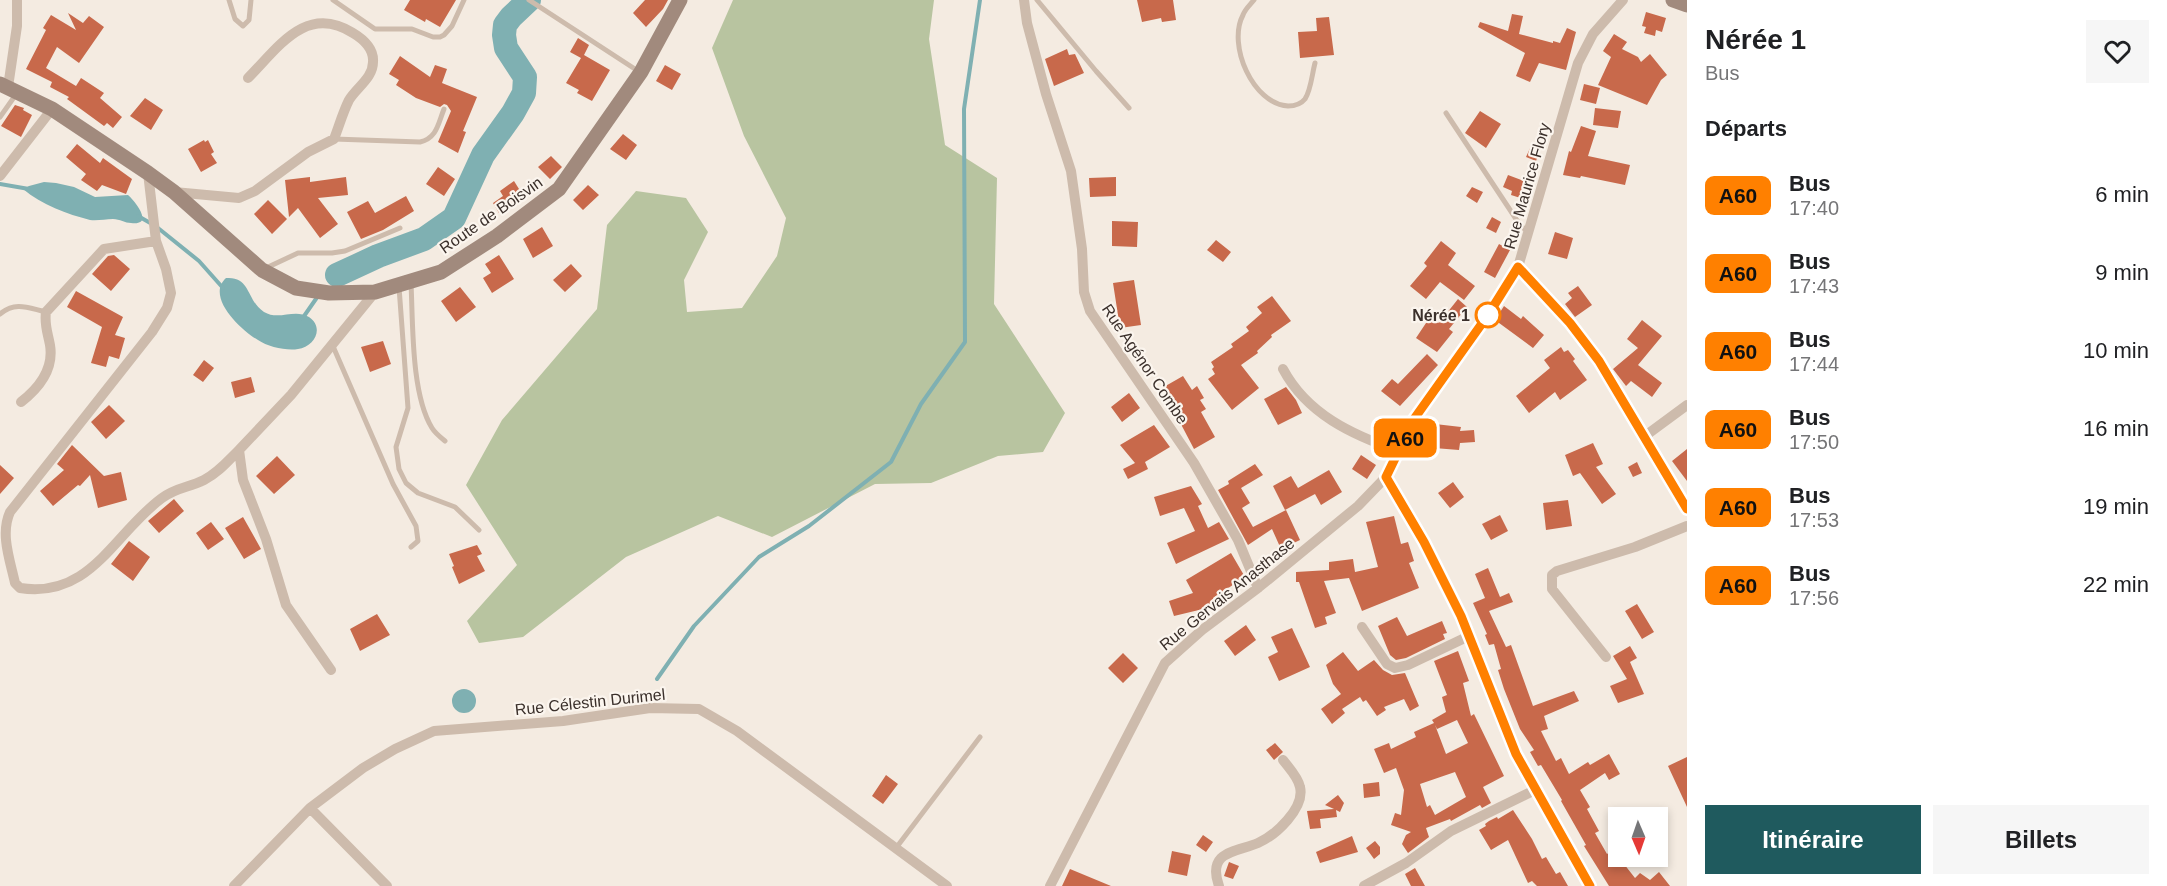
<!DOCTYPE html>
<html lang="fr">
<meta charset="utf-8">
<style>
body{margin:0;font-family:Arial,sans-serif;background:#f6f6f6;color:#202124;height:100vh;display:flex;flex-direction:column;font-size:22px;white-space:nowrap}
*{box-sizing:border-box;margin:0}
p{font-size:20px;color:#757577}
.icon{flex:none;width:33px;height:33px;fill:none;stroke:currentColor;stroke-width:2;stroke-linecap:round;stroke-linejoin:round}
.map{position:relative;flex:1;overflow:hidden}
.drawer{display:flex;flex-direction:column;background:#fff;width:480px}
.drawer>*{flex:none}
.badge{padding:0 12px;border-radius:9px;font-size:21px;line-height:39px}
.needle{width:39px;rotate:178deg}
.tools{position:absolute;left:1608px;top:807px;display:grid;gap:12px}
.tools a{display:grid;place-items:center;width:60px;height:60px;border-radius:0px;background:#fff;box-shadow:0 3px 9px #0003;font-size:30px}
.map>.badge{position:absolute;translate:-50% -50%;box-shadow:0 0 0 3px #fff}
h2{padding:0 18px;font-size:22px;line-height:54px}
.round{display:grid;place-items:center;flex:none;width:63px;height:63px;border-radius:0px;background:#f6f6f6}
.overview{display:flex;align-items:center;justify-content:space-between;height:102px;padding:0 18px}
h1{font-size:28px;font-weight:700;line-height:45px}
.button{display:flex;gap:12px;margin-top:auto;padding:12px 18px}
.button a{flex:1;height:69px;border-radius:0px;background:#1f5a5e;color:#fff;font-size:24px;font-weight:700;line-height:69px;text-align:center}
.button a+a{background:#f6f6f6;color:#202124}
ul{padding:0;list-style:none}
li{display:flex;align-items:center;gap:18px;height:78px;padding:0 18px}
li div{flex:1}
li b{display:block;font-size:22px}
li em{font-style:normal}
li .badge{min-width:66px;font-weight:700;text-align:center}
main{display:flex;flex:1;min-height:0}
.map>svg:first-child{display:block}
.green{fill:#b8c4a0}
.water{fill:#7fb0b2}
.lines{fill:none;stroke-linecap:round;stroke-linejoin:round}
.stream{stroke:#7fb0b2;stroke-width:4}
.river{stroke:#7fb0b2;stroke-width:24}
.building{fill:#c8694b;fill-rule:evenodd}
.service{stroke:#cdbbac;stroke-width:5}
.minor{stroke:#cdbbac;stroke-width:10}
.secondary{stroke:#a18a7d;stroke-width:15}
.line-casing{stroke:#fff;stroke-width:14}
.line{stroke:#ff8000;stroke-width:9}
.stop-dot{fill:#fff;stroke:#ff8000;stroke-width:3}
.labels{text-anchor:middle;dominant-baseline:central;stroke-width:4.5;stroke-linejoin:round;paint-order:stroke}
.street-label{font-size:16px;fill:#3b302b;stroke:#fbf5ee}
.stop-label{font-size:16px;font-weight:bold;fill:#3b302b;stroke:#fbf5ee;text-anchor:end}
</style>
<main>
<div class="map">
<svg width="1687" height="886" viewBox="0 0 1687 886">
<rect width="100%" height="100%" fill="#f4ebe1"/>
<path class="green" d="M733,0h201l-5,39 16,106 52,33 -3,126 71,109 -22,39 -45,4 -67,27 -56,1 -103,53 -54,-21 -92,41 -103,80 -44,6 -12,-22 50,-56 -51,-80 36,-65 95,-111 10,-84 29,-34 50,7 22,34 -24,48 3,32 55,-4 35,-52 9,-38 -42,-82 -32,-88z"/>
<path class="water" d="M44,182l12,1 18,4 21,10 33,-2c7,6 27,31 3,28 -6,0 -11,-4 -18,-4 -8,0 -15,2 -23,1 -23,-6 -48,-15 -67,-31l6,-3z
M226,278c25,-2 20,22 38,34 15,9 30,-4 45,5 16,11 5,30 -11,32 -11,2 -30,-2 -40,-9 -16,-9 -53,-43 -32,-62z
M452 701a12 12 0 1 1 24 0a12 12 0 1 1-24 0Z"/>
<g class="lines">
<path class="stream" d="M0,184l29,5
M138,216l14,8
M158,228l41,33 24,27
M302,319l16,-23
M657,679l37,-53 65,-69 50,-31 82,-64 30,-58 44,-62 -1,-233 16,-109"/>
<path class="river" d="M337,275l41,-19 46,-17 30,-21 29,-63 30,-42 11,-20 1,-16 -19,-29 -2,-13 1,-10 6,-8 18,-17"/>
</g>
<path class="building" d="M410,0h46l-16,27 -14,-8 -1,3 -21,-12z
M645,0h23l-5,9 -17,18 -13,-14z
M1137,0h36l3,20 -14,2 -1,-4 -19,4z
M1646,12l20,6 -4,14 -6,-2 -1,6 -11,-3 2,-6 -4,-1z
M68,13l15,10 6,-7 15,11 -25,36 -22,-16 -11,21 30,18 5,-8 23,15 -4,5 22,19 -9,11 -6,-5 -3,3 -37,-27 2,-2 -19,-10 2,-5 -26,-13 20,-39 -3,-2 8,-13 25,15z
M1512,14l11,2 -4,18 34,9v-2l7,2 7,-15 9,4 -10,38 -27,-7 -9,19 -14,-6 9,-23 -47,-26 2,-5 28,9z
M1329,17l5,38 -34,3 -2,-26 19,-1 -1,-13z
M1614,34l13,8 -5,7 16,8 3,5 9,-8 17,21 -6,5 -14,25 -49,-20 13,-28 -8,-6z
M578,38l11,7 -5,10 26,15 -18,31 -15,-8 2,-3 -13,-7 15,-25 -11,-6z
M1067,49l2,6 6,-1 9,19 -30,13 -9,-27z
M400,56l30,21 5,-12 12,4 -5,14 35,14 -14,34 3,1 -8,21 -20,-11 13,-31 -4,-6 -3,-1 -4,3 -24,-9 -20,-13 3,-5 -10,-6z
M665,65l16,9 -9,16 -16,-9z
M1584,84l16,4 -4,16 -16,-4z
M145,98l18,12 -12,20 -21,-14z
M15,105l9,3 -1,2 9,5 -11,22 -20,-11z
M1595,108l26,3 -3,17 -25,-3z
M1480,111l21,13 -15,24 -21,-15z
M1581,126l15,5 -8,25 42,9 -5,20 -44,-9 -1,2 -17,-3 6,-24 2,1z
M623,134l14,11 -11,15 -16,-11z
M204,140l1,2 3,-2 6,12 -3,2 6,9 -16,9 -13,-23z
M77,144l23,19 3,-5 29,21 -6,15 -24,-9 -5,6 -16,-11 5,-6 -20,-17z
M1531,146l9,4 -4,11 -10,-4z
M551,156l11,11 -12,12 -12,-12z
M438,167l17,12 -11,17 -18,-12z
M1508,175l24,9 -5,16 -16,-5 1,-4 -9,-4z
M310,177v5l36,-5 2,18 -30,3 20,26 -18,14 -22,-30 -9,9 -4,-37z
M1116,177v19l-26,1 -1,-19z
M514,181l10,16 -25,16 -6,-10 10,-7 -3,-5z
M588,185l11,10 -16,15 -10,-10z
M1472,187l11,5 -6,11 -11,-7z
M406,196l8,15 -31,19 -22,9 -14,-27 21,-11 7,12z
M268,200l19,19 -15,15 -18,-20z
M1492,217l9,5 -5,11 -10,-5z
M1112,221l26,1 -1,25 -25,-1z
M542,227l11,19 -20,12 -10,-19z
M1555,232l18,6 -6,21 -19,-5z
M1216,240l15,12 -8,10 -16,-12z
M1441,241l15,12 -8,12 27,21 -11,14 -24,-18 -14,17 -16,-13 17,-20 -3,-3z
M1499,244l11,6 -15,28 -11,-6z
M114,255l16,14 -19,22 -19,-17 16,-18z
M499,255l15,24 -22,14 -9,-15 8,-5 -6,-9z
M571,264l11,12 -17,16 -12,-12z
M1134,280l7,45 -21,3 -7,-45z
M1578,286l14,19 -17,12 -10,-13 7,-6 -4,-5z
M460,287l16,20 -20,15 -15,-21z
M76,291l47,26 -8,18 10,3 -6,21 -10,-3 -3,11 -15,-4 11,-36 -35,-20z
M1272,296l19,25 -20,14 1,2 -15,14 1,2 -17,12 18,23 -27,22 -24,-31 7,-5 -3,-5 2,-2 -3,-5 22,-15 -2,-3 18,-13 -3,-4 16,-14 -5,-6z
M1458,299l9,8 -18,22 4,3 -16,20 -21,-14 14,-21 9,6z
M1504,306l17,13 2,-3 21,19 -11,13 -38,-28z
M1642,320l20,16 -24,29 24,18 -10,14 -21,-16 -5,5 -13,-17 25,-21 -11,-9z
M383,341l8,23 -21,8 -9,-25z
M1561,347l3,5 4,-2 7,9 -2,2 14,19 -27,20 -5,-8 -26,21 -13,-17 34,-28 -6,-8z
M1427,354l11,11 -38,41 -19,-15 11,-12 6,5z
M204,360l10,8 -11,14 -10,-7z
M1183,376l9,14 5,-4 7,12 -4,2 6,9 -5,3 14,25 -21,12 -32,-61z
M251,377l4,15 -20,6 -4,-16z
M1286,387l10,13 6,13 -24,12 -14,-26z
M1129,393l11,15 -18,14 -11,-15z
M109,405l16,16 -19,18 -15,-17z
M1435,424l26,3 -1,4 14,-1 1,12 -15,1 -1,7 -25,-2z
M1154,425l16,22 -25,15 3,7 -20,10 -5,-10 12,-6 -15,-18z
M1593,443l10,21 -7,3 20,27 -14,10 -22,-31 -7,3 -8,-21z
M72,445l32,31 17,-4 6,28 -29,8 -8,-33 -10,11 -2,-1 -25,21 -13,-15 24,-21 -7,-6z
M1687,449v32l-15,-20z
M1361,455l15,10 -9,14 -15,-10z
M277,456l18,19 -21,19 -18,-18z
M1637,462l5,11 -9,4 -5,-10z
M1255,464l8,11 -22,13 9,15 -8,5 11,19 33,-17 14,30 -19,9 -9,-20 -24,16 -30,-55 11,-6 -1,-3z
M0,465l14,13 -14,16z
M1329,470l13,22 -21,13 -6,-11 -30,16 -12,-24 18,-10 7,12z
M1453,482l11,15 -14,11 -12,-15z
M1191,486l11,18 -4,2 10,22 11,-6 10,17 -53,25 -9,-21 28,-12 -11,-23 -24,8 -6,-19z
M174,499l10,12 -25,22 -11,-12z
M1568,500l4,26 -26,4 -3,-27z
M1500,515l8,16 -17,9 -9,-16z
M1394,516l7,28 7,-2 6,19 -5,2 10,25 -57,23 -13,-33 -25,3 12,32 -11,4 2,7 -12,4 -16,-46h-3v-10l33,-2v-8l24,-3 2,13 23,-5 -12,-45z
M243,517l18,32 -17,10 -19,-31z
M211,522l13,17 -16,11 -12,-17z
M129,541l21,16 -17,24 -22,-17z
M477,545l5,9 -5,2 8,15 -26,13 -7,-17 2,-1 -5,-12z
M1231,553l14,24 -32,21 2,3 -12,8 -29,7 -5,-15 24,-8 -7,-13z
M1488,568l12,29 9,-4 4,9 -24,9 17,36 5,-2 22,61 41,-15 5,10 -35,15 4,13 -7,2 15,30 5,-3 8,16 19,-12 2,3 19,-11 11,20 -11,6 -4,-7 -25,17 10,17 -3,2 12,22 -4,2 12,21 6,-4 22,28 5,-5 10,7 9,-8 11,14h-61l-25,-40 2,-1 -25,-44 1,-1 -21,-35 -3,1 -8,-14 4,-2 -14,-21 -16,-40 -6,-19 3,-1 -7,-25 -5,1 -4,-10 2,-1 -14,-31 12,-5 -10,-24z
M1637,604l17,28 -12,7 -17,-28z
M377,614l13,21 -30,16 -10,-22z
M1397,617l10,19 35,-15 5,12 -4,1 2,5 -39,19 -10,2 -6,-5 -12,-29z
M1246,625l10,15 -21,16 -11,-15z
M1292,628l18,39 -31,14 -11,-24 10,-5 -7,-15z
M1630,646l7,12 -7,4 14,32 -26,9 -8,-17 17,-7 -14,-23z
M1458,651l11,30 -6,2 8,33 3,-2 30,62 -21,11 8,16 -9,5 -2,-3 -29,16 -1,-2 -24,9 3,9 -21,16 -6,-9 4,-9 5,-3 -20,-7 4,-12 6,2 3,-25 -8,-22 -12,5 -10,-24 15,-6 2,6 25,-12 -2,-5 20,-9 -2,-3 14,-8 -4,-15 5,-2 -13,-34zM1457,720l11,23 -22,11 -11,-29 2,4zM1455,772l11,25 -31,18 -5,-10 -3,2 -7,-23z
M1343,652l15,19 16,-11 9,10 9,5 13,-2 14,33 -9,5 -6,-12 -20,8 2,3 -9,6 -11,-16 -3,2 -3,-5 -18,12 3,4 -13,11 -11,-15 20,-15 -8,-10 -7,-19z
M1123,653l15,15 -15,15 -15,-15z
M1275,743l8,9 -9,8 -8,-10z
M1687,757v50l-19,-41z
M886,775l12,9 -15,20 -11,-8z
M1379,782l1,14 -16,2 -1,-14z
M1338,795l6,8 -4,9 -4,-2 1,7 -17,2 1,9 -11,1 -3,-18 27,-2 -9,-4z
M1513,810l19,29 10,20 4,-2 10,17 4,-2 8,14h-31l-5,-5 -4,2 -20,-43 -17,10 -12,-20 7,-4 -1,-2 4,-3 8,-4 1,2z
M1203,835l10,7 -7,10 -10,-7z
M1352,836l6,16 -38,11 -4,-11z
M1375,841l5,6v7l-6,5 -8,-11z
M1172,851l19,4 -4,21 -19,-4z
M1229,862l10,4 -6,13 -9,-3z
M1415,868l10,18h-14l-6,-12z
M1070,869l41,17h-49z"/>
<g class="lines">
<path class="service" d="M229,0l6,19 8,7 6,-6 2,-20
M333,0l42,29h37l21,8h7l4,-2 8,-9 12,-26
M529,0l109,71
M1037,0l59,71 33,37
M1254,0c-4,5 -9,9 -11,15 -16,30 10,89 45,91 6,0 13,-2 17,-7 6,-9 7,-25 10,-36
M1446,113l74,112 8,7
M0,117l17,-24
M334,139l86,3c17,-4 18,-18 24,-33
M266,268l32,-15h34l13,-2 55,-23
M411,283c2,40 0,111 21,145 3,5 8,9 13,13
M399,287l9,121 -12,39 3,22 7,14 12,10 37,14 24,23
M0,314c16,-13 28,-6 46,-2
M332,344l61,140 23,42 2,15 -7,6
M896,848l84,-111"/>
<path class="minor" d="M1024,0l3,23 19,71 25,77 11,78 2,43 6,19 104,152 44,77 20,48
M8,87l9,-61v-26
M148,173l8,68 10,28 5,24 -4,15 -15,24 -142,180c-10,22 0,48 5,71l5,5c71,11 94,-55 142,-90 15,-11 26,-10 42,-18 14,-7 24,-19 35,-30
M0,176l52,-67
M174,192l65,6 16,-7 53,-39 26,-13c5,-13 9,-27 15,-39 8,-13 24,-22 24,-38 1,-13 -10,-23 -20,-29 -47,-30 -75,15 -105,45
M1518,267l52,56 29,38 88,148
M1283,369c24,45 69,66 116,82
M21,402c18,-14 33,-33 29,-57 -2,-11 -6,-21 -4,-33l58,-63 52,-8
M1645,436l42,-31
M1362,627l25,37 8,4 13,-3 61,-29
M1606,657l-54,-68v-14l5,-4 78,-24 52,-21
M331,670l-45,-65 -20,-66 -23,-59 -4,-30 52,-55 84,-103
M310,808l77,78
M234,886l76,-78 53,-40 32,-19 39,-18 129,-10 87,-13 49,1 38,22 210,155
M1050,886l115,-223 37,-33 56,-42 100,-82 28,-29
M1219,886c-13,-36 19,-34 39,-43 18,-8 47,-35 42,-56 -2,-10 -11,-19 -17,-27
M1364,886l42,-23 45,-32 84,-41
M1590,886l-74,-132 -55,-138 -37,-74 -38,-65 28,-58 74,-104 30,-48 60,-204 15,-29 30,-34"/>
<path class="secondary" d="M1673,0l14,5
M0,84l52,25 96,64 26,19 88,78 34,18 33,5 46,-1 66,-20 56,-36 62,-47 82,-117 39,-72"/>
</g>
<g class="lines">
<defs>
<path id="line" d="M1590,886l-74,-132 -55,-138 -37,-74 -38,-65 28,-58 74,-104 30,-48 52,56 29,38 88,148"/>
</defs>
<use href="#line" class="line-casing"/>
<use href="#line" class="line"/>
</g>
<circle class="stop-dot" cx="1488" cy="315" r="12"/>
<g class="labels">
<g class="street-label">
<text transform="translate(1527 186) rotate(-74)">Rue Maurice Flory</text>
<text transform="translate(491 215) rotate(-35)">Route de Boisvin</text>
<text transform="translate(1145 364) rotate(56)">Rue Agénor Combe</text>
<text transform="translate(1227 594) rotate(-39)">Rue Gervais Anasthase</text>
<text transform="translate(590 702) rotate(-6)">Rue Célestin Durimel</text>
</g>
<g class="stop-label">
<text x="1470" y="315">Nérée 1</text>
</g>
</g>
</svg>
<div class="tools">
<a><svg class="needle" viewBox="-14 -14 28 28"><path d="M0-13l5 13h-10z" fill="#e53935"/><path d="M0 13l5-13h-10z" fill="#757577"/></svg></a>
</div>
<b class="badge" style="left:1405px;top:438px;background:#ff8000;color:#111">A60</b>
</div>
<section class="drawer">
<div class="overview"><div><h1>Nérée 1</h1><p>Bus</p></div><a class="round"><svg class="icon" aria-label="heart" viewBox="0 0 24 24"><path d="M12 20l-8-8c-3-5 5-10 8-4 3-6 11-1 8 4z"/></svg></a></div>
<h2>Départs</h2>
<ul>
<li><span class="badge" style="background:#ff8000;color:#111">A60</span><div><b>Bus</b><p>17:40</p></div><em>6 min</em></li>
<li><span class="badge" style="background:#ff8000;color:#111">A60</span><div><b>Bus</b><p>17:43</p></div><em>9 min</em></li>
<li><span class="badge" style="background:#ff8000;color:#111">A60</span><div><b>Bus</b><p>17:44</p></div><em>10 min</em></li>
<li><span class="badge" style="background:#ff8000;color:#111">A60</span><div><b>Bus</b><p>17:50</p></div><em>16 min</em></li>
<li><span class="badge" style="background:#ff8000;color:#111">A60</span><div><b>Bus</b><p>17:53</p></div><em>19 min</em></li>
<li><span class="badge" style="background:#ff8000;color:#111">A60</span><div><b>Bus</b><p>17:56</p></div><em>22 min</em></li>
</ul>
<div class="button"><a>Itinéraire</a><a>Billets</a></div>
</section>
</main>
